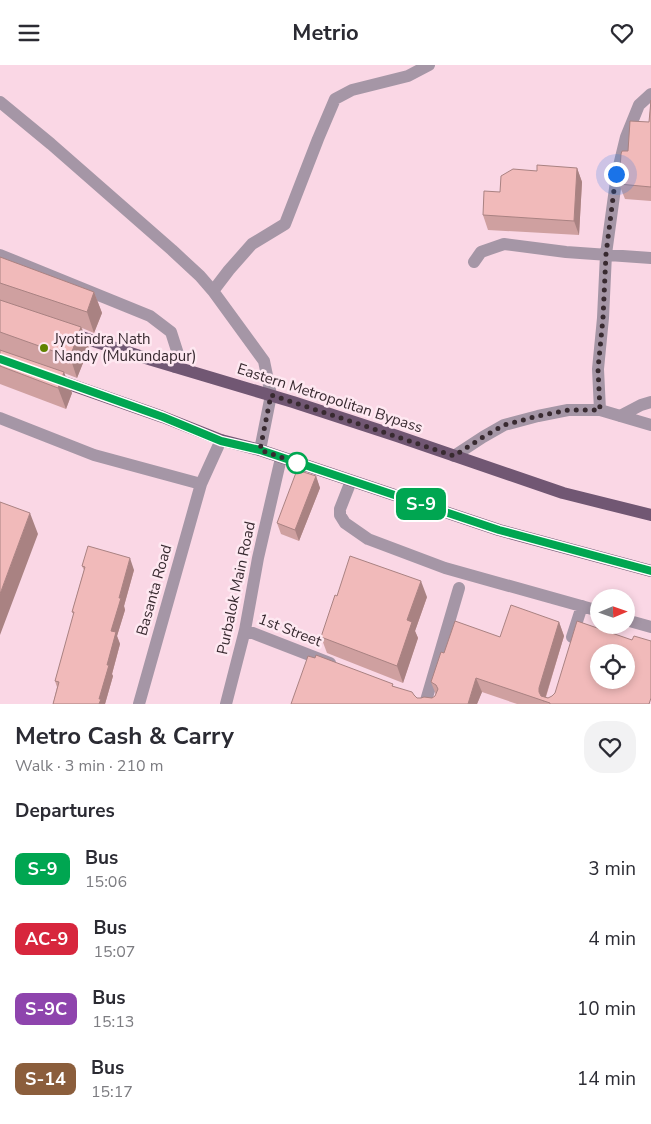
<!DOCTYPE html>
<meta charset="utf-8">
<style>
body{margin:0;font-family:"Nunito Sans",sans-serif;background:#f2f2f3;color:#2b2b33;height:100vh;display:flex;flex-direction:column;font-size:19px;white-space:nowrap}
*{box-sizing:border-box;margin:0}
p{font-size:16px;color:#7c7c81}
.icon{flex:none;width:28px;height:28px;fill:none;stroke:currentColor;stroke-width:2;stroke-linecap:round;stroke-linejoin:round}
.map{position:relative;height:639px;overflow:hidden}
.details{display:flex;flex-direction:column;background:#fff;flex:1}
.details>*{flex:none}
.badge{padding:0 10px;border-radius:8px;font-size:18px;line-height:32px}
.needle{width:32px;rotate:88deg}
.controls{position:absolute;left:590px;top:524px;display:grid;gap:10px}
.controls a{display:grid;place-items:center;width:45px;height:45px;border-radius:50%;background:#fff;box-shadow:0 2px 8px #0003;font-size:25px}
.you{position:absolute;width:25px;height:25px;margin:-12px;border:4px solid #fff;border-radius:50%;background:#1a73e8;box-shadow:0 0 0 8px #1a73e833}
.map>.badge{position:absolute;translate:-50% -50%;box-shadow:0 0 0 2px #fff}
h2{padding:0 15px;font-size:19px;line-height:45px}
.round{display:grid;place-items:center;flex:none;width:52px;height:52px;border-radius:20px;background:#f2f2f3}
.headline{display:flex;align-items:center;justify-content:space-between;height:85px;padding:0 15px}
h1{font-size:24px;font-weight:700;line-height:38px}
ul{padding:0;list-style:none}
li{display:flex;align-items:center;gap:15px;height:70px;padding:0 15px}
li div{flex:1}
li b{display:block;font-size:19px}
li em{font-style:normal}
li .badge{min-width:55px;font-weight:700;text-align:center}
header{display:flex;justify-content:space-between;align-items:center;height:65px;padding:0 15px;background:#fff;font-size:22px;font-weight:700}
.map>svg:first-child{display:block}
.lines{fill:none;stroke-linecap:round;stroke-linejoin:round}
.minor{stroke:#a596a6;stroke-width:12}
.major{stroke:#715773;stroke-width:12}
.wall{fill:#cfa0a0}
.shaded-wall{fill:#a98282}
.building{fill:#f1baba;stroke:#a98282;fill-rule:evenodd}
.line-casing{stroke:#fff;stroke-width:11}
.line{stroke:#00a651;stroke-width:8}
.walk{stroke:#382a30;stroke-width:5;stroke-dasharray:0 9}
.poi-dot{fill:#5f8300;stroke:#fee8f1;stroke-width:2}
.stop-dot{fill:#fff;stroke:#00a651;stroke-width:2.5}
.labels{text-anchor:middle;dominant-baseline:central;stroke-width:5;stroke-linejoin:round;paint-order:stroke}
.poi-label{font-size:15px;fill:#382a30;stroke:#fee8f1;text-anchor:start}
.street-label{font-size:15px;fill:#382a30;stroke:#fee8f1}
</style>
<header><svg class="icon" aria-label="menu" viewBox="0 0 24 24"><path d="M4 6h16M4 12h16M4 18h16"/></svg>Metrio<svg class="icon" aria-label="heart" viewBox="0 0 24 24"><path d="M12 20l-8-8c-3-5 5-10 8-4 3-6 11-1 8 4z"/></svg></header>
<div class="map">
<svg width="651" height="639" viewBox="0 0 651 639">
<rect width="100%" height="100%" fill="#fad7e5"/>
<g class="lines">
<path class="minor" d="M0,37l51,42 121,106 28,26 13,15 51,70 7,34 -11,55
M0,190l150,61 21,16 8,25 -4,10
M474,197l7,-10 23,-8 62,8 85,6
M213,226l16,-21 23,-26 33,-20 33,-85 17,-40 17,-9 56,-14 21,-11
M600,345l-2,-41 5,-51 3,-64 11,-80 9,-37 13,-32 12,-11
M620,351l21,-11 10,-3
M0,353l94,37 107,29
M454,391l29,-19 21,-12 34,-9 30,-6h32l51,15
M351,416l-11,28v6l5,8 23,16 77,29 154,43
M626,555l25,7
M245,565l85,33
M572,572l10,-31
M139,639l62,-220 20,-44
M226,639l19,-74 13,-72 23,-100
M425,639l34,-116"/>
<path class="major" d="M69,268l83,27 141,42 104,34 166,57 88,22
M52,313l111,39 58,23 39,10 239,80 152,41"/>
</g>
<path class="wall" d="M651,35v101l-26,-2 -6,-15 30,-62z
M577,103l5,14 -3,53 -91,-5 -5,-15 54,-44z
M0,192l94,35 8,21 -8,20 -12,-5 7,20 -12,30 -13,-5 8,20 -6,16 -66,-25z
M316,411l4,12 -21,53 -18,-7 -4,-11z
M82,501l52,4 -10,36 1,4 -8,26 3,8 -8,30 1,2 -8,28h-52l4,-17 -2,-6 19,-66 -2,-3 12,-42z
M337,531l90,1 -12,34 3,7 -15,45 -76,-30 -6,-16z
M559,557l5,14 -18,61 2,1 103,6h-134l-35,-12 -5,12h-186l102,-20v2l24,12h15l3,-2 1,-1 -5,-13 13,-29 56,-16z"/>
<path class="shaded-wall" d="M577,103l5,14 -3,53 -5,-14z
M94,227l8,21 -8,20 -7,-21z
M81,262l8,21 -12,30 -7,-21z
M64,307l8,21 -6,16 -8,-21z
M316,411l4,12 -21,53 -4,-11z
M30,448l8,21 -38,101v-41z
M130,493l4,12 -10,36 1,4 -8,26 3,8 -8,30 1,2 -8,28h-6v-5l8,-34 4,-34 8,-33z
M421,516l6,16 -12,34 3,7 -15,45 -6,-17 10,-46z
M559,557l5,14 -20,66 -5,-10v-4z
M476,613l6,14 -5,12h-9z"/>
<path class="building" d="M651,35v87l-32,-3 2,-30 1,-3h6l2,-30 19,1z
M537,100l40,3 -3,53 -91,-6 1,-24 16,1 1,-16 12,-7 24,2z
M0,192l94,35 -7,20 -87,-29z
M0,235l81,27 -11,30 -70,-25z
M0,285l64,22 -6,16 -58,-22z
M297,405l19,6 -21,54 -18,-7z
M0,437l30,11 -30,81z
M88,481l42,12 -11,40h2l-10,33 5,1 -9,33h2l-10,34h2l-2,5h-46l6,-22 -4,-1 19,-69h-2l13,-45 -3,-1z
M350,491l71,25 -14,39 5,2 -15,44 -76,-29 14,-42 2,1z
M511,540l48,17 -20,66v4l2,4 7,2 4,-2 3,-3 22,-72 55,19 2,-4 17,5v57l-2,6h-99v-1l-74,-25 -8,26h-177l17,-48 7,2 1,-3 77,29 -1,2 20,6 2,3 3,3h4l3,-1 8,1 3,-2 3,-7 -2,-4 -5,-3 10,-30 3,1 11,-32 45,16zM599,588h27v27h-27z"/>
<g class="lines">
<defs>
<path id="line" d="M0,294l163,58 58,24 39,9 239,80 152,41"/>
</defs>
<use href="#line" class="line-casing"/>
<use href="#line" class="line"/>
<path class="walk" d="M297,398h1l-38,-13 11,-55 91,30 92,31 29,-19 21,-12 34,-9 30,-6h32l-2,-41 5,-51 3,-64 10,-80"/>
</g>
<circle class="poi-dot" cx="44" cy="283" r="5"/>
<circle class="stop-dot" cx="297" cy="398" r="10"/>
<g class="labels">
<g class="poi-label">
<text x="54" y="274">Jyotindra Nath<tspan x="54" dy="17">Nandy (Mukundapur)</tspan></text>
</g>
<g class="street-label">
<text transform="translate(330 333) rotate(18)">Eastern Metropolitan Bypass</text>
<text transform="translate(236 523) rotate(-78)">Purbalok Main Road</text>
<text transform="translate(154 525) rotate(-74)">Basanta Road</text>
<text transform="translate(290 565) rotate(21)">1st Street</text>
</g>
</g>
</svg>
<div class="controls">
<a><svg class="needle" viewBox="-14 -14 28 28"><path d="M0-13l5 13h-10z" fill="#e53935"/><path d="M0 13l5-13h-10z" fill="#7c7c81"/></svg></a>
<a><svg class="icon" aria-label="locate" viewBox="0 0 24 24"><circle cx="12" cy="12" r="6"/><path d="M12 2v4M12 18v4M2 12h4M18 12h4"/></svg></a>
</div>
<div class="you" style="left:616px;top:109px"></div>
<b class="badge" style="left:421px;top:439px;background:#00a651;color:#fff">S-9</b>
</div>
<section class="details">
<div class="headline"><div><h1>Metro Cash &amp; Carry</h1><p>Walk · 3 min · 210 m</p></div><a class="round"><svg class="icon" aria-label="heart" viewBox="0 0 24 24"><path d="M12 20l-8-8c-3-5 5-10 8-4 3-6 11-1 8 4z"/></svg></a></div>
<h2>Departures</h2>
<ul>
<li><span class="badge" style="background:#00a651;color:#fff">S-9</span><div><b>Bus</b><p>15:06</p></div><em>3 min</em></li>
<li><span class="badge" style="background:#d7263d;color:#fff">AC-9</span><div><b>Bus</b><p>15:07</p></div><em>4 min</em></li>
<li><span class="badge" style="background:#8e44ad;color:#fff">S-9C</span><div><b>Bus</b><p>15:13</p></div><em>10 min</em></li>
<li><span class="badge" style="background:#8b5e3c;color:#fff">S-14</span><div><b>Bus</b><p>15:17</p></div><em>14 min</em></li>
</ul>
</section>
